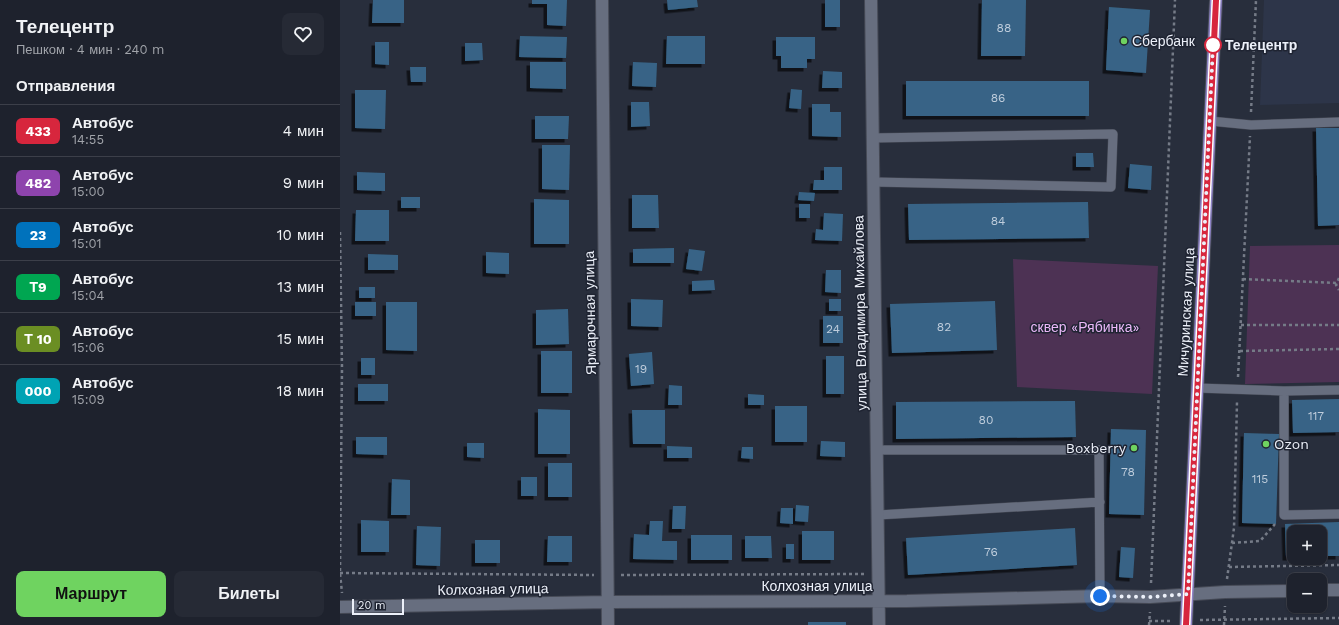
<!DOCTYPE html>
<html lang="ru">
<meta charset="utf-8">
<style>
body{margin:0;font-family:"Work Sans",sans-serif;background:#262a35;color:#f1f3f6;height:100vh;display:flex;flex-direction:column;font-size:15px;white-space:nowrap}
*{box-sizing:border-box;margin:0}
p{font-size:13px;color:#a1a4aa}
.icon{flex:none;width:22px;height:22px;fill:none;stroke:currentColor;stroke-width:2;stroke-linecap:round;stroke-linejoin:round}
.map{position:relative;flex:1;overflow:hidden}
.details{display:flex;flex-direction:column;background:#1e222d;width:340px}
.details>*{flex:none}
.badge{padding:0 8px;border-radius:6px;font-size:14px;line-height:26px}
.controls{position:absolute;left:947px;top:525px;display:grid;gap:8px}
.controls a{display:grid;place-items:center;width:40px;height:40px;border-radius:8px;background:#1e222d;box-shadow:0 1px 3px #0004,0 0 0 1px #3c3f49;font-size:20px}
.scale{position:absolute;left:12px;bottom:10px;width:52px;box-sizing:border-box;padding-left:4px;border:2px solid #ecf0f9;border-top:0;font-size:11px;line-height:14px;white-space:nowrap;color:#ecf0f9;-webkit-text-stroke:3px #1f2432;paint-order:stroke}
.you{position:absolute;width:20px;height:20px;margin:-10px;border:3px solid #fff;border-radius:50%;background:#1a73e8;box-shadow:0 0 0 6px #1a73e833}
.map>.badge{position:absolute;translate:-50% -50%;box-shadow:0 0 0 2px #fff}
h2{padding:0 16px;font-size:15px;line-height:36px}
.round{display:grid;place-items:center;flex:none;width:42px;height:42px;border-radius:8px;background:#262a35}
.summary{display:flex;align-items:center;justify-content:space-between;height:68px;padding:0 16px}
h1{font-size:19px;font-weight:800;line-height:30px}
.action{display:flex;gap:8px;margin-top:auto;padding:8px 16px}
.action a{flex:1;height:46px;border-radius:8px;background:#6fd360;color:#111;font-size:16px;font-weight:800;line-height:46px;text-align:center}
.action a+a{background:#262a35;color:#f1f3f6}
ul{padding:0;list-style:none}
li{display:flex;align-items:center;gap:12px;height:52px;padding:0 16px;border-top:1px solid #3c3f49}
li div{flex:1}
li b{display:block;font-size:15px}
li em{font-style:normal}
li .badge{min-width:44px;font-weight:700;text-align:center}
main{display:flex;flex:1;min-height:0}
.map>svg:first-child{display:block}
.built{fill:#2d3549}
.green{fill:#4d3254}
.building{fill:#376486;filter:url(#shadow)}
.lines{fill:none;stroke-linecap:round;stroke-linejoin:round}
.lane-casing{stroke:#464a56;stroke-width:10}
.street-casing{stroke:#464a56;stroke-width:14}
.primary-casing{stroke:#464a56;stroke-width:14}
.path{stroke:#757b87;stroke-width:2.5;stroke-dasharray:3 3;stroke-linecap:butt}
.lane{stroke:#676e7f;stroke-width:9}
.street{stroke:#676e7f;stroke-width:12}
.primary{stroke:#8d82c4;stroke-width:12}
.line-casing{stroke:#fff;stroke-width:9}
.line{stroke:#d7263d;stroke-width:6}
.walk{stroke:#ecf0f9;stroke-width:4;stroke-dasharray:0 7.2}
.poi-dot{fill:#6fd360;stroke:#1f2432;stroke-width:1.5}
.stop-dot{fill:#fff;stroke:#d7263d;stroke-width:2}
.labels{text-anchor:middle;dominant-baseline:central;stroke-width:3;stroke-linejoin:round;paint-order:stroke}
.number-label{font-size:12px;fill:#bfcddc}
.poi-label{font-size:14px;fill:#ecf0f9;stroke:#1f2432;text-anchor:start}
.stop-label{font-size:14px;font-weight:bold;fill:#ecf0f9;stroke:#1f2432;text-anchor:start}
.street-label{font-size:14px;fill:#ecf0f9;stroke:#1f2432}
.park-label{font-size:14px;fill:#ebb8f9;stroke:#1f2432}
</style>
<main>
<section class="details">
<div class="summary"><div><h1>Телецентр</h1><p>Пешком · 4 мин · 240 m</p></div><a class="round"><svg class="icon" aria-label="heart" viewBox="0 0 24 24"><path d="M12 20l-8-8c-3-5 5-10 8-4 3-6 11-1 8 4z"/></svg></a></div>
<h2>Отправления</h2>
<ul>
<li><span class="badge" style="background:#d7263d;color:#fff">433</span><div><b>Автобус</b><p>14:55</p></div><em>4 мин</em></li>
<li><span class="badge" style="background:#8e44ad;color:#fff">482</span><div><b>Автобус</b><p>15:00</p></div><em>9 мин</em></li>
<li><span class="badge" style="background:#0072bc;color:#fff">23</span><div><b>Автобус</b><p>15:01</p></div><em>10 мин</em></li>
<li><span class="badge" style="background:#00a651;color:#fff">Т9</span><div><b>Автобус</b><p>15:04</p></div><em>13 мин</em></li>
<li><span class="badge" style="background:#6b8e23;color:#fff">Т 10</span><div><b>Автобус</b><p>15:06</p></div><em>15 мин</em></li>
<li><span class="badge" style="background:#00a3b4;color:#fff">000</span><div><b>Автобус</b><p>15:09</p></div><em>18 мин</em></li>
</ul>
<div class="action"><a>Маршрут</a><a>Билеты</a></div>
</section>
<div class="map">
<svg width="999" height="625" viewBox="0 0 999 625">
<defs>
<filter id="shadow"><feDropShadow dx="-3.5" dy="3.5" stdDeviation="0" flood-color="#0009"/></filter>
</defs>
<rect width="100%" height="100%" fill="#282e3c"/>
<path class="built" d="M924,0h75v103l-79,2z"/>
<path class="green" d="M999,245v137l-94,2 5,-138z
M673,259l145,7 -6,128 -135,-7z"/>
<path class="building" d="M33,0h31v23h-32z
M192,0h35l-1,26 -19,-1v-21h-15z
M327,0h30l1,7 -30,3z
M485,0h15v27h-15z
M642,0h44l-1,56h-44z
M769,7l41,3 -4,63 -40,-3z
M180,36l47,1 -1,21 -47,-1z
M327,36h38v28h-39z
M436,37h39v22h-8v9h-26v-12h-5z
M35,42h14v23l-14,-1z
M125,43h17l1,17 -18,1z
M190,62h36v27l-36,-1z
M293,62l24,1 -1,24 -24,-1z
M70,67h16v15h-15z
M483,71l19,1v16h-20z
M566,81h183v35h-183z
M451,89l11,1 -1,19 -12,-1z
M15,90h31l-1,39 -30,-1z
M291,102h18l1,24 -19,1z
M472,104h18v8h11v25l-29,-1z
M195,116h34l-1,23h-33z
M976,128h23v97l-21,1z
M202,145h28l-1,45 -27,-1z
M736,153h17l1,14h-18z
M790,164l22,2 -1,24 -23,-2z
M484,167h18v23h-29l1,-10h10z
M17,172l28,1v18l-28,-1z
M459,192l16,1 -1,8 -16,-1z
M292,195h26l1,33h-27z
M61,197h19v11h-19z
M194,199l35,1v44h-35z
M748,202l1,36 -180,2 -1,-36z
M459,204h11v14h-11z
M16,210h33v31h-34z
M484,213l19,1 -1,27 -27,-1 1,-11 7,1z
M334,248v15h-41v-14z
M349,249l16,2 -3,20 -16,-2z
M146,252l23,1v21l-23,-1z
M28,254l30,1v15h-30z
M486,270h15v23l-16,-1z
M374,280l1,10 -23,1v-10z
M19,287h16v11h-16z
M291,299l32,1 -1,27 -31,-1z
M489,299h12v12h-12z
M655,301l2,49 -105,3 -2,-49z
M15,302h21v14h-21z
M46,302h31v49l-31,-1z
M228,309l1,35 -33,1v-35z
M483,316h20v27h-20z
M201,351h31v42h-31z
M312,352l2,32 -23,2 -2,-32z
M486,356h18v38h-18z
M21,358h14v17h-14z
M18,384h30v17h-30z
M329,385l13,1v19h-14z
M408,394l16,1v10h-16z
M999,399v33l-46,1 -1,-33z
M735,401l1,36 -180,2v-37z
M435,406h32v36h-32z
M198,409l32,1v44h-32z
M292,410h33v34h-32z
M771,429l35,1 -2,85 -35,-1z
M904,433l35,1 -3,90 -34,-1z
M16,437h31v18l-31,-1z
M481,441l24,1v15l-25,-1z
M127,443h17v15l-17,-1z
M327,446l25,1v11h-25z
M402,447h11v12l-12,-1z
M208,463h24v34h-24z
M181,477h16v19h-16z
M52,479l18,1v35h-19z
M456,505l13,1 -1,16 -13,-1z
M333,506h13l-1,23h-13z
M441,508h12v16l-13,-1z
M21,520l28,1v31h-28z
M310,521h13l-1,20h15v19l-44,-1 1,-25 15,1z
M999,522v34h-19v-24h-26v25h-8l-1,-33z
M77,526l24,1 -1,39 -24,-1z
M735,528l2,37 -169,10 -2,-37z
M462,531h32v29h-32z
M351,535h41v25h-41z
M208,536h24v26h-25z
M405,536h26l1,22h-27z
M135,540h25v23h-25z
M446,544h8v15h-8z
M781,547l14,1 -2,30 -14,-1z
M468,622h38v3h-38z"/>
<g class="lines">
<defs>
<path id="lane" d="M870,121l41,4 88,-3
M532,138l241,-4 -2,53 -237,-5
M857,388l87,3 55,-1
M944,391v124l55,-1
M536,450h223l1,146
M538,515l222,-13"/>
<path id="street" d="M262,0l6,625
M531,0l8,625
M980,590h19
M0,607l268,-5 299,-1 193,-5 50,1 75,-5 69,-1"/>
<path id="primary" d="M846,625l30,-625"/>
</defs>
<use href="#lane" class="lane-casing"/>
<use href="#street" class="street-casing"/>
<use href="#primary" class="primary-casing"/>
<path class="path" d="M911,112l5,-112
M0,232l2,136 -2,205 2,20
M999,278l-3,7 3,5
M903,279l93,4
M901,325h98
M900,351l99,-2
M898,377l12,-241
M892,543l28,-2 15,-17
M889,567l110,-2
M0,573l254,2
M281,575l243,-1
M887,579l7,-51 3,-126
M811,583l24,-583
M860,620l139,-2
M809,621h24
M809,625l1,-13
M884,625l1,-19"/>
<use href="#lane" class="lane"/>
<use href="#street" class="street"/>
<use href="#primary" class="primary"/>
</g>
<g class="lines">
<defs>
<path id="line" d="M846,625l30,-625"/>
</defs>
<use href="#line" class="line-casing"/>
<use href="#line" class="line"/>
<path class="walk" d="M760,596l50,1 38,-3 25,-549"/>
</g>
<g class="poi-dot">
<circle cx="784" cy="41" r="4"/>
<circle cx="926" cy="444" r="4"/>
<circle cx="794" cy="448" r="4"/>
</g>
<circle class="stop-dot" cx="873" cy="45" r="8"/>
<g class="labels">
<g class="number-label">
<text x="664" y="28">88</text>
<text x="658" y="98">86</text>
<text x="658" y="221">84</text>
<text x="604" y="327">82</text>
<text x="493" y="329">24</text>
<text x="301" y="369">19</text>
<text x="976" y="416">117</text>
<text x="646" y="420">80</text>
<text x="788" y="472">78</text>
<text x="920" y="479">115</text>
<text x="651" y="552">76</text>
</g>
<g class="poi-label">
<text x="792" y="41">Сбербанк</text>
<text x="934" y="444">Ozon</text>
<text x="786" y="448" text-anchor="end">Boxberry</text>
</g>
<g class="stop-label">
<text x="885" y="45">Телецентр</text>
</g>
<g class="street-label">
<text transform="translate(846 312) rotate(-87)">Мичуринская улица</text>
<text transform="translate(250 313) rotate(-91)">Ярмарочная улица</text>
<text transform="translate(520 313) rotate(-91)">улица Владимира Михайлова</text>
<text x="477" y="586">Колхозная улица</text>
<text transform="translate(153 589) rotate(-1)">Колхозная улица</text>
</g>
<g class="park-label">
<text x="745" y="327">сквер «Рябинка»</text>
</g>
</g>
</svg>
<div class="controls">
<a>+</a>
<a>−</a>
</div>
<div class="scale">20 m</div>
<div class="you" style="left:760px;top:596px"></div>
</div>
</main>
